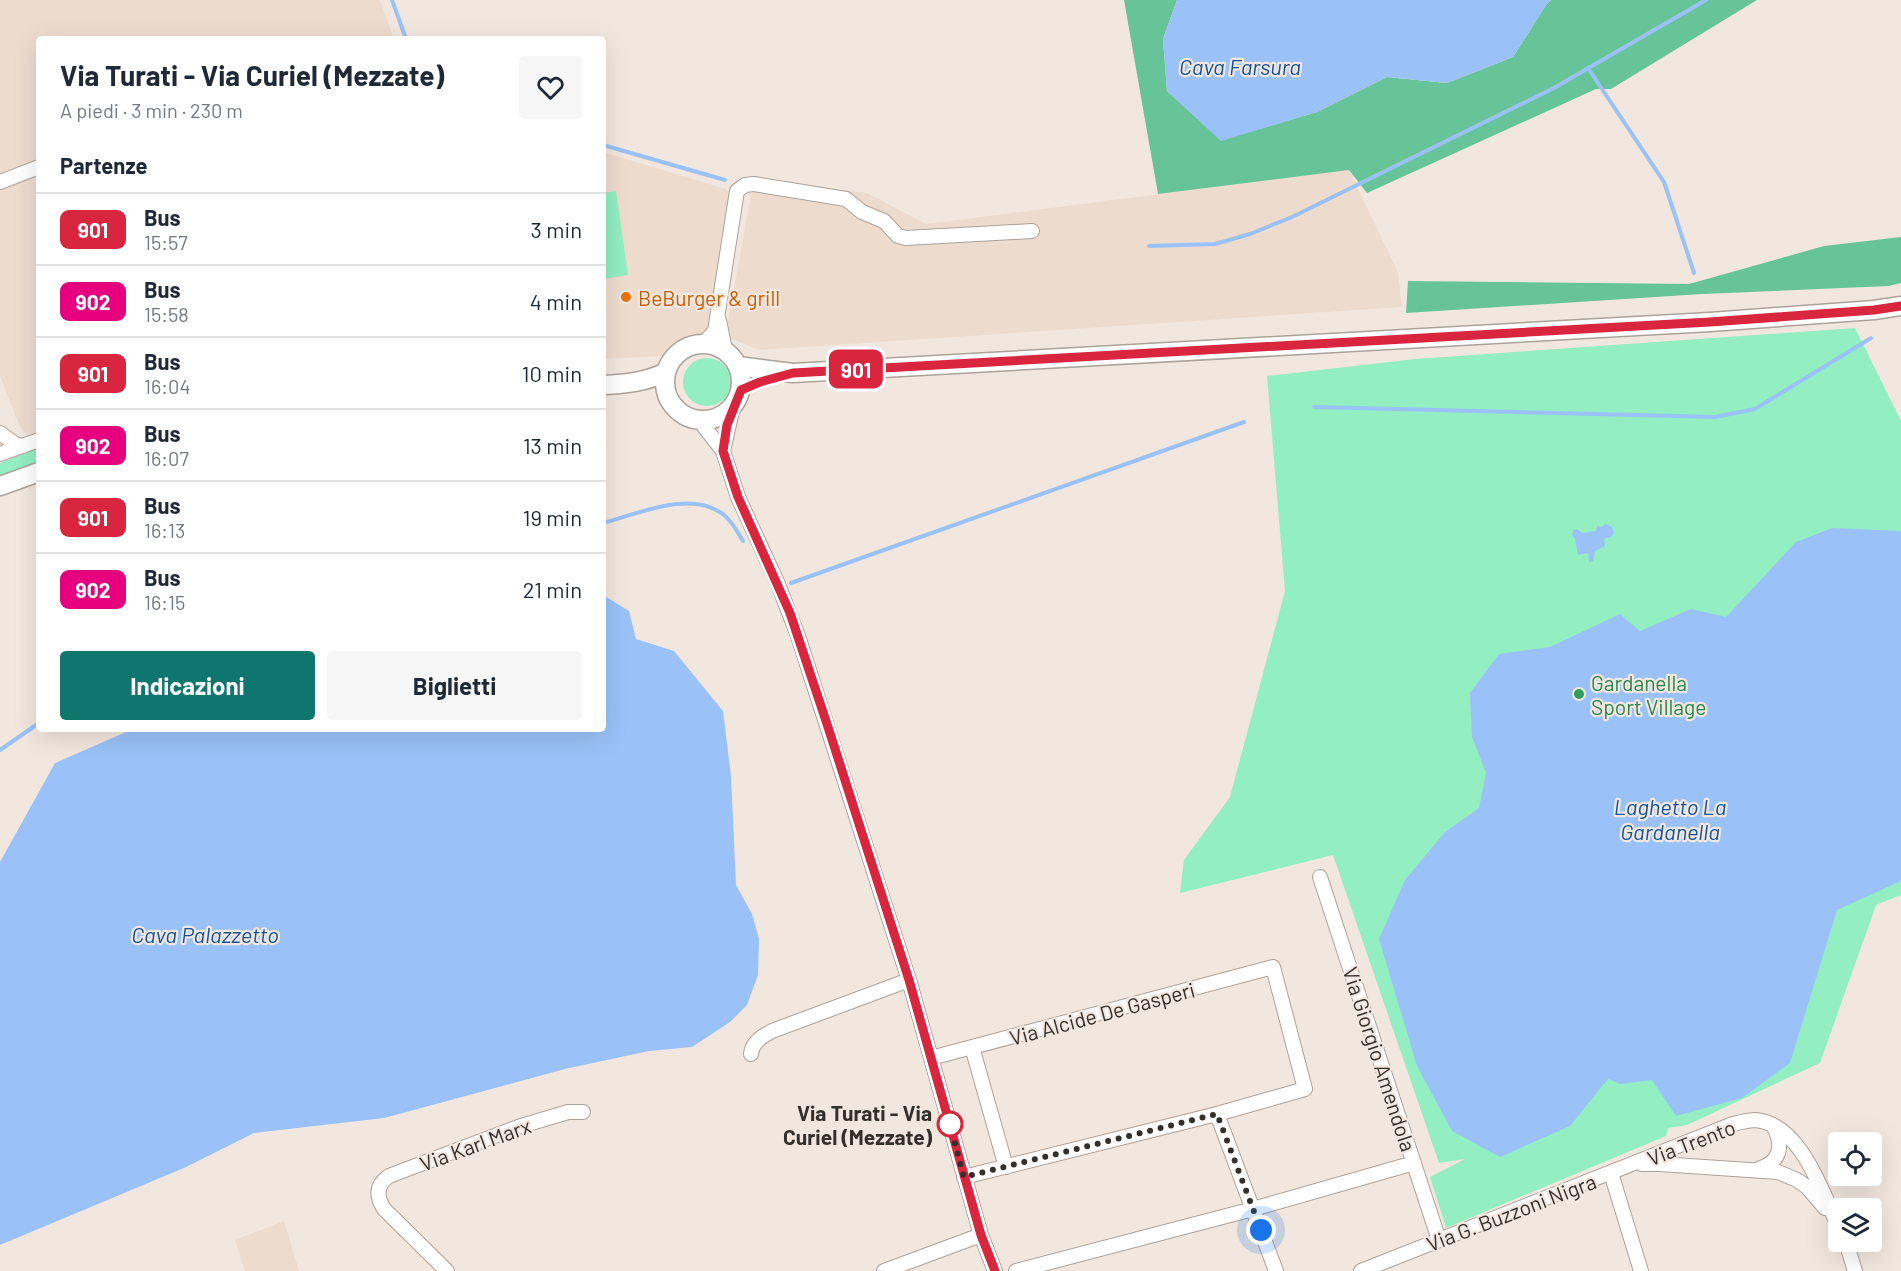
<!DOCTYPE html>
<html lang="it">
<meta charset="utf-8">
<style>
body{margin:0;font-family:Barlow,sans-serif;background:#f6f6f7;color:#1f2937;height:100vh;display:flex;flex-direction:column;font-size:22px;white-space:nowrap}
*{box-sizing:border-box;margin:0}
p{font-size:20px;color:#747a83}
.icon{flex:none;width:33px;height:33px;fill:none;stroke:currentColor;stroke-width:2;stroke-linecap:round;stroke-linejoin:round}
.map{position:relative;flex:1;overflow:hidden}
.drawer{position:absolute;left:36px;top:36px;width:570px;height:696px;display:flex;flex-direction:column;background:#fff;border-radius:6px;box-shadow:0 6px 24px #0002}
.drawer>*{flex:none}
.badge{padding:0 12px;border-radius:9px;font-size:21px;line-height:39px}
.controls{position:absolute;left:1828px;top:1132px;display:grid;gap:12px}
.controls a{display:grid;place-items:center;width:54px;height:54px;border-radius:6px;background:#fff;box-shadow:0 6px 24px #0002;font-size:30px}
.you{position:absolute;width:30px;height:30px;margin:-15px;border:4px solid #fff;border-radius:50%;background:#1a73e8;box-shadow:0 0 0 9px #1a73e833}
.map>.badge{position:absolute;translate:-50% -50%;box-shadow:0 0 0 3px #fff}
h2{padding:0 24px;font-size:22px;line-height:54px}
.round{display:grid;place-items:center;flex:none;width:63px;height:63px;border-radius:6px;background:#f6f6f7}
.summary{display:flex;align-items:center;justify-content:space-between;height:102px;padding:0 24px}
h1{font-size:28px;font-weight:700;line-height:45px}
.cta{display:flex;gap:12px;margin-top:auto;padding:12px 24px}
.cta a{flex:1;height:69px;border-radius:6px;background:#0f766e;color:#fff;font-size:24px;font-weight:700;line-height:69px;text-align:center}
.cta a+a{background:#f6f6f7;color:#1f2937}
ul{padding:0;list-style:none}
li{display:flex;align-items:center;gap:18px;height:72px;padding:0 24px;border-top:2px solid #e0e1e3}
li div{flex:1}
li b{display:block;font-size:22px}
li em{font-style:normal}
li .badge{min-width:66px;font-weight:700;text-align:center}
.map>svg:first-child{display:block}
.built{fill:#eddbce}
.green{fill:#93eec2}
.forest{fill:#67c499}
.water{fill:#9ac2f8}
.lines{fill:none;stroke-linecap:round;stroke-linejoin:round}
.stream{stroke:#9ac2f8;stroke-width:4}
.minor-casing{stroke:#aca299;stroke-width:16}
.major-casing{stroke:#aca299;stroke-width:21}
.minor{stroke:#fff;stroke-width:14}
.major{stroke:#fff;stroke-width:18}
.line-casing{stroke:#fff;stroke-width:14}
.line{stroke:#d7263d;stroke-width:9}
.walk{stroke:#332f2b;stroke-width:6;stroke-dasharray:0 10.8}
.food-dot{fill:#e8710a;stroke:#f2e7de;stroke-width:2}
.leisure-dot{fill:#2e9e5b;stroke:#f2e7de;stroke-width:2}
.stop-dot{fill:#fff;stroke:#d7263d;stroke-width:3}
.labels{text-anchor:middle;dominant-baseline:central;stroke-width:4.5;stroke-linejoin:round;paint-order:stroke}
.food-label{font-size:21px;fill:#c56008;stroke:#f2e7de;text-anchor:start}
.leisure-label{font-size:21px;fill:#27864d;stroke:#f2e7de;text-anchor:start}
.street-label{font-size:21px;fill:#332f2b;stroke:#f2e7de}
.stop-label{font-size:21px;font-weight:bold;fill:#332f2b;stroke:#f2e7de;text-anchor:end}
.water-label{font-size:22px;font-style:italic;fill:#1254a0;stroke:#f2e7de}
</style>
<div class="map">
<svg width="1901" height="1271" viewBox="0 0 1901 1271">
<rect width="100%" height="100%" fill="#f2e7de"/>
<path class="built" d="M0,0h380l14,39h-355v392l-7,3 -8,-2 -4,-5 -20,-51z
M603,152l123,37 4,6 -17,128 -12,13 -25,7 -12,13 -61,3z
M1349,170l49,102 4,35 -643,43 -29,-12 -2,-16 23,-128 20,-14 96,13 59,31z
M284,1221l15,50h-54l-10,-31z"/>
<path class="green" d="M616,191l12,84 -25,4v-86z
M1855,328l46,93v474l-25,10 -56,158 -133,62 -19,3 -2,8 -220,92 -16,-51 35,-18 -26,4 -106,-308 -153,38 4,-33 46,-63 55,-206 -18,-215 148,-17z
M683 382a24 24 0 1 1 48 0a24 24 0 1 1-48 0Z
M39,448v17l-39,14v-16z"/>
<path class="forest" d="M1124,0h53l-14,39 4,52 54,49 96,-28 70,-35 60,6 66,-26 33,-52 5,-5h206l-146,89h-15l-229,104 -18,-23 -191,24z
M1901,237v46l-12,3 -187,8 -296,19 2,-32 281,3 135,-38z"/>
<path class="water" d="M1177,0h374l-5,5 -33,52 -66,26 -60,-6 -70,35 -96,29 -54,-50 -4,-52z
M1606,524l6,3 2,6 -3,4 -7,2 1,7 -10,5 -2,10 -4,1 -1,-9 -10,2 -3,-16 -3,-4 1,-5 4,-1 5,4 14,-2 1,-5 4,1z
M1832,528l69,3v350l-64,29 -47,153 -48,35 -66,18 -24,-36 -32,4 -12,-5 -38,47 -70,31 -48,-26 -35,-65 -38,-127 26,-59 40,-48 34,-24 7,-35 -14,-36 -2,-44 29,-39 51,-7 70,-33 20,17 51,-22 35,8 70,-75z
M603,595l26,16 7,28 38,12 49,60 8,65 5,109 16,29 7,25 -1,36 -11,30 -17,17 -38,25 -43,4 -84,18 -181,49 -130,15 -70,35 -184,77v-383l55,-99 78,-34h470z"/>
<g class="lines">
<path class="stream" d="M392,0l14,39
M1588,68l76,114 30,91
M603,145l122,35
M1149,246l66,-2 35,-10 42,-17 262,-129 152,-88
M1314,407l401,10 40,-8 116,-71
M603,523c35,-9 88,-34 121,-8 8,6 14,18 19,26
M791,583l453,-161
M0,750l39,-27"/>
<defs>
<path id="minor" d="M0,182l39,-15
M719,320l6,30
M703,344l12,-13 22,-140 8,-6 9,-1 92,15 16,13 22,9 14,15 8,2 126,-7
M699,420l24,31 15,46 40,87 20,52 111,344 72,255 14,36
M0,433l15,11 8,2
M723,451l10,-44
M0,454l39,-14
M1320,877l119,363
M972,1047l34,120
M751,1054c1,-12 12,-18 21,-23l137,-51
M931,1058l342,-91 32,122 -88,25 -253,63
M1217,1114l59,157
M1642,1164h18l118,8 19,8 10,7 18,21
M1758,1169c22,-6 26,-23 16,-42
M1611,1173l30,98
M1846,1242l9,29
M447,1271l-63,-62c-8,-13 -8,-24 5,-33l129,-49 50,-15h15
M884,1271l97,-36
M1016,1271l237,-62 161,-46
M1361,1271l372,-147c8,-2 16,-4 23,-4 45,4 67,74 83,108"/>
<path id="major" d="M665 382a38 38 0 1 1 76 0a38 38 0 1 1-76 0Z
M738,366l55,7 917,-51 164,-12 27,-4
M603,385c23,-1 43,-3 63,-13
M0,486l39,-14"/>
</defs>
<use href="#minor" class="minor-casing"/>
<use href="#major" class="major-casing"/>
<use href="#minor" class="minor"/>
<use href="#major" class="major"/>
</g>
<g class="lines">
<defs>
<path id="line" d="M995,1271l-14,-36 -72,-255 -81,-253 -38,-114 -52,-116 -15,-46 4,-26 14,-35 19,-8 33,-9 917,-51 164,-12 27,-4"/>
</defs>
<use href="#line" class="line-casing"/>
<use href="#line" class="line"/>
<path class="walk" d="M950,1124l-2,-6 16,59 253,-63 44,116"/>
</g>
<circle class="food-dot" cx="626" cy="297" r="6"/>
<circle class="leisure-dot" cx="1579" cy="694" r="6"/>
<circle class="stop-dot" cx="950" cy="1124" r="12"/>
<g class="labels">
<g class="food-label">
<text x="638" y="297">BeBurger &amp; grill</text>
</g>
<g class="leisure-label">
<text x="1591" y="682">Gardanella<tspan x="1591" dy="24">Sport Village</tspan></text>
</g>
<g class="street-label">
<text transform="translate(1102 1013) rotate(-15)">Via Alcide De Gasperi</text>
<text transform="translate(1380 1059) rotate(72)">Via Giorgio Amendola</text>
<text transform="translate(1691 1142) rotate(-21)">Via Trento</text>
<text transform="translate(475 1144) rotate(-20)">Via Karl Marx</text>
<text transform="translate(1511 1212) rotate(-21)">Via G. Buzzoni Nigra</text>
</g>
<g class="stop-label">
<text x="932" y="1112">Via Turati - Via<tspan x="932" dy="24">Curiel (Mezzate)</tspan></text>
</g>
<g class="water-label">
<text x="1240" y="66">Cava Farsura</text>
<text x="1670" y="806">Laghetto La<tspan x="1670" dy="25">Gardanella</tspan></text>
<text x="205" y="934">Cava Palazzetto</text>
</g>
</g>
</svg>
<div class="controls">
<a><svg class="icon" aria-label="locate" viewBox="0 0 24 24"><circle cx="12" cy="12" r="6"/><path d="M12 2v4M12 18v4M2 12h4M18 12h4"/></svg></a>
<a><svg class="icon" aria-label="layers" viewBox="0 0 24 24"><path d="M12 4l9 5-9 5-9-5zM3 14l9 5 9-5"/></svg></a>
</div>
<div class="you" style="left:1261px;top:1230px"></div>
<b class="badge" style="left:856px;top:369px;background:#d7263d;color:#fff">901</b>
<section class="drawer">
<div class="summary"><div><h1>Via Turati - Via Curiel (Mezzate)</h1><p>A piedi · 3 min · 230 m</p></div><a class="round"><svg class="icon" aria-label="heart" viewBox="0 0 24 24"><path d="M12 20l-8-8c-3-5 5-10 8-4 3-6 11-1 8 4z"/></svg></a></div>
<h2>Partenze</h2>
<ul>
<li><span class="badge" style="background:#d7263d;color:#fff">901</span><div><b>Bus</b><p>15:57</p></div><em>3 min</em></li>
<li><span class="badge" style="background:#e6007e;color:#fff">902</span><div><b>Bus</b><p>15:58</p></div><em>4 min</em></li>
<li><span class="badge" style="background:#d7263d;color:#fff">901</span><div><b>Bus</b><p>16:04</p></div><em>10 min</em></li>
<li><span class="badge" style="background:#e6007e;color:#fff">902</span><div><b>Bus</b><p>16:07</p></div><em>13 min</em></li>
<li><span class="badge" style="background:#d7263d;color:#fff">901</span><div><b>Bus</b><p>16:13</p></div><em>19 min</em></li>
<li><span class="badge" style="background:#e6007e;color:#fff">902</span><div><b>Bus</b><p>16:15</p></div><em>21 min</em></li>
</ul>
<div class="cta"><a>Indicazioni</a><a>Biglietti</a></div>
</section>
</div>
